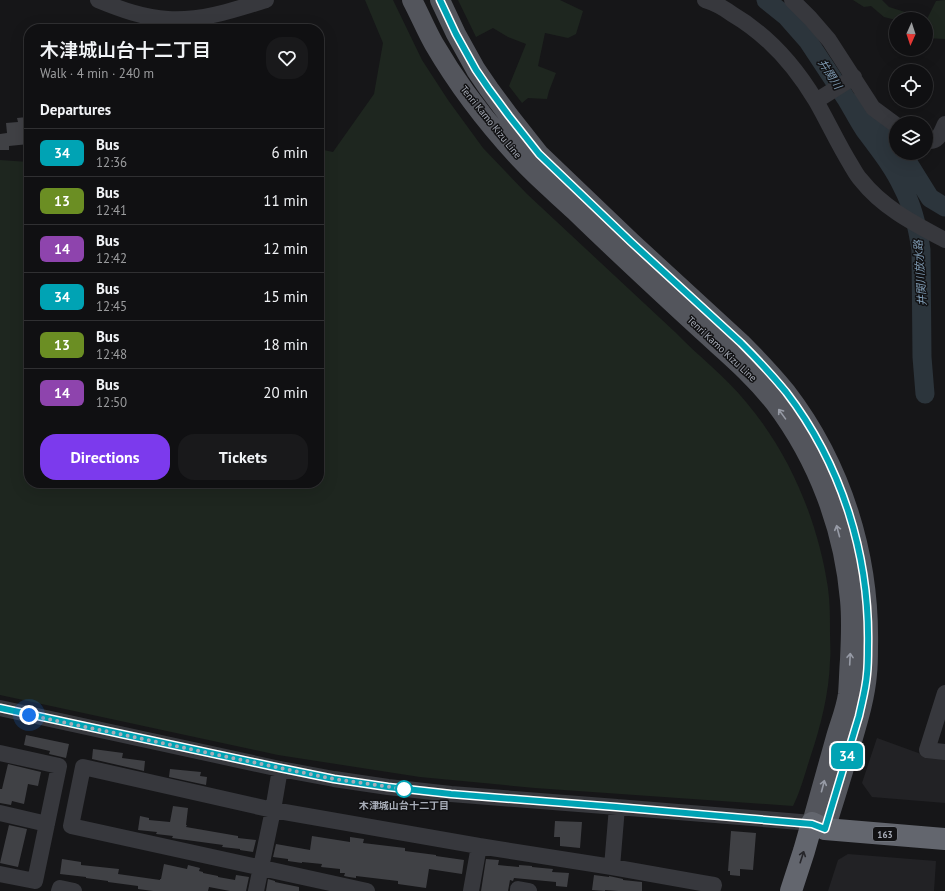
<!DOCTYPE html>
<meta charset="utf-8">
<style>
body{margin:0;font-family:"PT Sans","Noto Sans JP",sans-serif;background:#19191b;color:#f1f3f6;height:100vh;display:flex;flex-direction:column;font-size:15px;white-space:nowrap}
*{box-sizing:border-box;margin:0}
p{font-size:13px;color:#9c9d9f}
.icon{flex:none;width:22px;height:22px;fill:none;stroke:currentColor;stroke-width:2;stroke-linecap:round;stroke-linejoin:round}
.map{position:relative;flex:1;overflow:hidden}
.details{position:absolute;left:24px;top:24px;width:300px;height:464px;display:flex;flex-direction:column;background:#101012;border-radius:16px;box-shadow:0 4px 16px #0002,0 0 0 1px #303032}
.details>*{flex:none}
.badge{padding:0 8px;border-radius:6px;font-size:14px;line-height:26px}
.needle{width:26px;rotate:183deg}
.tools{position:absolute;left:889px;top:12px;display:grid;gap:8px}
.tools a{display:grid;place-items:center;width:44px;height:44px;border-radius:50%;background:#101012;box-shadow:0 4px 16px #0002,0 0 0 1px #303032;font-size:20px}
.you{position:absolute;width:20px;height:20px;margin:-10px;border:3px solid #fff;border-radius:50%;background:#1a73e8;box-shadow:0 0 0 6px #1a73e833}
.map>.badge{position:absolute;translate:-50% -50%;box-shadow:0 0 0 2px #fff}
h2{padding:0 16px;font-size:15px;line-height:36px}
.round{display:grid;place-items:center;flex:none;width:42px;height:42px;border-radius:16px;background:#19191b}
.summary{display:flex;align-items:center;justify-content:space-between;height:68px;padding:0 16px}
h1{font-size:19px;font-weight:600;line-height:30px}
.primary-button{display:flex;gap:8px;margin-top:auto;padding:8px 16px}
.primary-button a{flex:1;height:46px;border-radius:16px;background:#7c3aed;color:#fff;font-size:16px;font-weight:600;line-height:46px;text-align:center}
.primary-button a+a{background:#19191b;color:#f1f3f6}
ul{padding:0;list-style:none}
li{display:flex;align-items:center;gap:12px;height:48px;padding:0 16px;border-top:1px solid #303032}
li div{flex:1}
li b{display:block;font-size:15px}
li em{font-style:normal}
li .badge{min-width:44px;font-weight:700;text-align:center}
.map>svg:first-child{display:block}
.built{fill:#222225}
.green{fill:#1e261f}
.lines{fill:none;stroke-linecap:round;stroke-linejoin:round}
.river{stroke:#2c353c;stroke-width:19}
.building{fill:#404145}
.minor{stroke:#37383d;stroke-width:16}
.major{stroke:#53555c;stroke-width:20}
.highway{stroke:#63666e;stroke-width:22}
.oneway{stroke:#979ba6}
.oneway2{stroke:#26262a}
.line-casing{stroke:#fff;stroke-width:9}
.line{stroke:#00a3b4;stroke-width:6}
.walk{stroke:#a8adb8;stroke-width:4;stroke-dasharray:0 7.2}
.stop-dot{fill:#fff;stroke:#00a3b4;stroke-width:2}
.labels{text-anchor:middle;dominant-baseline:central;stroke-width:3;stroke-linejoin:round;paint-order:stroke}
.shield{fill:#111113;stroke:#7b7e86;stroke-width:1}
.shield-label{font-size:9px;font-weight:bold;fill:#a8adb8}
.street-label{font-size:10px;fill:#a8adb8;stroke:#111113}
.stop-label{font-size:10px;font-weight:bold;fill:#a8adb8;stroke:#111113}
.water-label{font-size:11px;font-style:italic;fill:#7f9bb3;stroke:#111113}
</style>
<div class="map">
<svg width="945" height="891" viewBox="0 0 945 891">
<rect width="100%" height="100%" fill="#161618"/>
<path class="built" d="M877,738l44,16 24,2v47l-73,-6 -10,-14z
M848,854l88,7 -2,30h-106l10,-31z"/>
<path class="green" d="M365,0h28l29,60 26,40 35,48 44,46 148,138c23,24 50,44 71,70 44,52 72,119 82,186 2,15 2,30 2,45 0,9 1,19 0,28 -1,32 -9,64 -19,94 -6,18 -10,35 -18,51l-258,-18 -115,-11 -142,-22 -278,-60v-535l29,2v321h290v-334l14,3 41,-58 9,-51z
M458,0h102l23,11 -7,23 -8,4 -23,-5 -7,33 18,7 -7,18 -2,8 -19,-1 -6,5 -13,-17 17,-42 -18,-7 -15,-9 -17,9z
M853,0h29l7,7 16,5 7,7h-16v1l-12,-3 -13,-11 -7,1z
M945,0v39l-19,-1v-17l10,-20z"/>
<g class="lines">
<path class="river" d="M766,0l20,16 22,25 39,59 40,29 9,14
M847,100c6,10 11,20 17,29 14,19 29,37 39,59 10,19 15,41 18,62l1,107 3,37
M902,153l28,45 15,9"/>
</g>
<path class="building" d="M27,117l1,13h1v14l-20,2v4h-9v-16l7,-1 -1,-10 12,-1 -1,-4z
M26,735l43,9 -3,14 -17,-4 1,-3 -26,-6z
M93,749l30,4 -1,5 23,3 -1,10 -52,-12z
M8,764l33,8 -3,14 -10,-2 -4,20 -12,-3 -1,4 -11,-2v-14h2z
M170,769l31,3 -1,4 7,1 -1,8 -37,-8z
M173,806l15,2 -2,17h1l-1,2 52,9v2l18,2 -3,12 -13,-2v-1l-18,-2 1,-2 -51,-7 1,-2 -17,-2 1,-2 -19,-2 2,-14 9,2v2l21,2z
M555,821l27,1 -2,26 -20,-2v-9h-6z
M9,825l18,4 -9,38 -18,-4z
M731,831l25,2 -3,37 -13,-1v7l-10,-1v-4h-2z
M312,836l38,6v-5l14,2 -1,4 42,5v3l31,4v1l28,4 -2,14 -33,-5 -3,19 -28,-4v-3l-42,-5v2l-7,-1 -5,-1 1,-3h-5v-4l-19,-2 1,-3 -20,-2v1l-14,-2v-2l-15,-2 3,-13 34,6z
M62,859l19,3v3l38,4 -1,5 42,6v-1h1l3,-15 23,5 1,-4 12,3 -1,3 4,1v1l15,3v1l17,3 1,-5 13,2 -3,14h-16l-21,-4 -1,4h-55l-15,-2v-3l-30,-4v-1l-22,-3v-1l-26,-3z
M486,859l13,1 -1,5 21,2v-2l13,1v1l21,2 -1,3 17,1 -2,14 -11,-1v-4l-42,-4 -1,3 -3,-1 -2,11h-27z
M594,875l15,2v-1l14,3v1l19,2v9h-24l-13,-1v1l-13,-1z
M268,879l7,2v1l24,5v4h-33z"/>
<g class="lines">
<path class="minor" d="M98,0c22,9 46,18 70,19 34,2 66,-9 98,-19
M705,0c10,3 19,8 27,14 36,21 63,52 84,87 12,21 22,43 35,64 3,5 6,11 10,15 22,28 54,44 84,60
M792,0l18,18 19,22 44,68 23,17
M816,101l38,-24
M926,140c12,4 15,-7 19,-16
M945,693l-18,57 18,2
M0,708l280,61 54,10 54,8 63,7 166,13 195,16
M0,753l59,13 -24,115 -35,-7
M0,813l47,11
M612,867l5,-60
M59,891l1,-3 14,3
M256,891l17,-81 7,-41
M367,891l-296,-65 12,-59 190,43 206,36 133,21 90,16 12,2 -2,6
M471,891l8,-45
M518,891v-2l11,2"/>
<path class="major" d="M412,0c8,15 14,30 22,44 25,43 56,83 90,119 16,17 34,32 51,48 39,38 79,75 119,112 29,27 57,49 81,80 43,57 69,126 75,197 2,20 1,40 0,60 -1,11 -1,23 -2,34 -2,15 -8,29 -12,43 -8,29 -16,58 -24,86
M440,0l16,34 20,36 13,19 20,27 30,38 92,88 110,101c16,16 31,32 45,49 56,73 84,164 82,255 0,9 0,18 -1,27 -2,25 -10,50 -17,74 -8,27 -16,54 -25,81"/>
<path class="highway" d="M812,823l13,6 120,10
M791,891l13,-40 8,-28"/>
</g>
<defs><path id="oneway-shaft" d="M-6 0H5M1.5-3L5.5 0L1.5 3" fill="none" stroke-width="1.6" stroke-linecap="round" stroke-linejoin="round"/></defs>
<g class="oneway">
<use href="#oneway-shaft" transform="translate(782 414) rotate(-126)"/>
<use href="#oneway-shaft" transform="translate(838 531) rotate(-105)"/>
<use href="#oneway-shaft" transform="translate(850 659) rotate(-87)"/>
<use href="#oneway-shaft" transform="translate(823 786) rotate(-75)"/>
</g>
<use class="oneway2" href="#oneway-shaft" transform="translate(802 857) rotate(-72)"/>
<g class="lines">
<defs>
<path id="line" d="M0,708l280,60 54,11 54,8 63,7 165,13 196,17 13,5 34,-113c3,-14 7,-28 8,-42 1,-9 1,-18 1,-27 2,-91 -26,-182 -82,-255 -14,-17 -29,-33 -45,-49l-110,-101 -92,-88 -30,-38 -20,-27 -13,-19 -20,-36 -16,-34"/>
</defs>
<use href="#line" class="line-casing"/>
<use href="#line" class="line"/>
<path class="walk" d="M29,715l251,53 54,11 70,10"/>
</g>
<circle class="stop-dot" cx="404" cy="789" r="8"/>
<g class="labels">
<rect class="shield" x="873" y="827" width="24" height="14" rx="3"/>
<g class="shield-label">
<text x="885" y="834">163</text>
</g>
<g class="street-label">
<text transform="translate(491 122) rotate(51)">Tenri Kamo Kizu Line</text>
<text transform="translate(722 349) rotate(43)">Tenri Kamo Kizu Line</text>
</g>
<g class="stop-label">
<text x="404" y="805">木津城山台十二丁目</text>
</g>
<g class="water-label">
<text transform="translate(830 74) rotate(57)">井関川</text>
<text transform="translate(920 273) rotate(-94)">井関川放水路</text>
</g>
</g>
</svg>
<div class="tools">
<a><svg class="needle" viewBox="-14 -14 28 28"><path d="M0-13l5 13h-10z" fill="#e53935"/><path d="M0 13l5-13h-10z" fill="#9c9d9f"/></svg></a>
<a><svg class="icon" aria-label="locate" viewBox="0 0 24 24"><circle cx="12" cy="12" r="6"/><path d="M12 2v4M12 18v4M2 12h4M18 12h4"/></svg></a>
<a><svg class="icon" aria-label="layers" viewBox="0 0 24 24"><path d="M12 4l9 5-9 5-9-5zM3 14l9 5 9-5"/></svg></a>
</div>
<div class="you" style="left:29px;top:715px"></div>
<b class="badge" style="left:847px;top:756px;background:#00a3b4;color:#fff">34</b>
<section class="details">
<div class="summary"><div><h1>木津城山台十二丁目</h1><p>Walk · 4 min · 240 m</p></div><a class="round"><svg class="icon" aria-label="heart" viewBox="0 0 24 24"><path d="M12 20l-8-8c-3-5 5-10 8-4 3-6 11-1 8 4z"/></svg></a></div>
<h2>Departures</h2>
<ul>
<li><span class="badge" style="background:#00a3b4;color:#fff">34</span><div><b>Bus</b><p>12:36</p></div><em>6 min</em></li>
<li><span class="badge" style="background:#6b8e23;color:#fff">13</span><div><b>Bus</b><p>12:41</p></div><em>11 min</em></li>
<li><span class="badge" style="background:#8e44ad;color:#fff">14</span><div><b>Bus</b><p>12:42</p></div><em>12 min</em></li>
<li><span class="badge" style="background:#00a3b4;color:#fff">34</span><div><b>Bus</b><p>12:45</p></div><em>15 min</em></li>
<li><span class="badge" style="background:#6b8e23;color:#fff">13</span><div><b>Bus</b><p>12:48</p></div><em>18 min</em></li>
<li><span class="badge" style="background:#8e44ad;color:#fff">14</span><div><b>Bus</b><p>12:50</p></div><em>20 min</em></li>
</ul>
<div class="primary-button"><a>Directions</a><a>Tickets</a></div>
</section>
</div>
